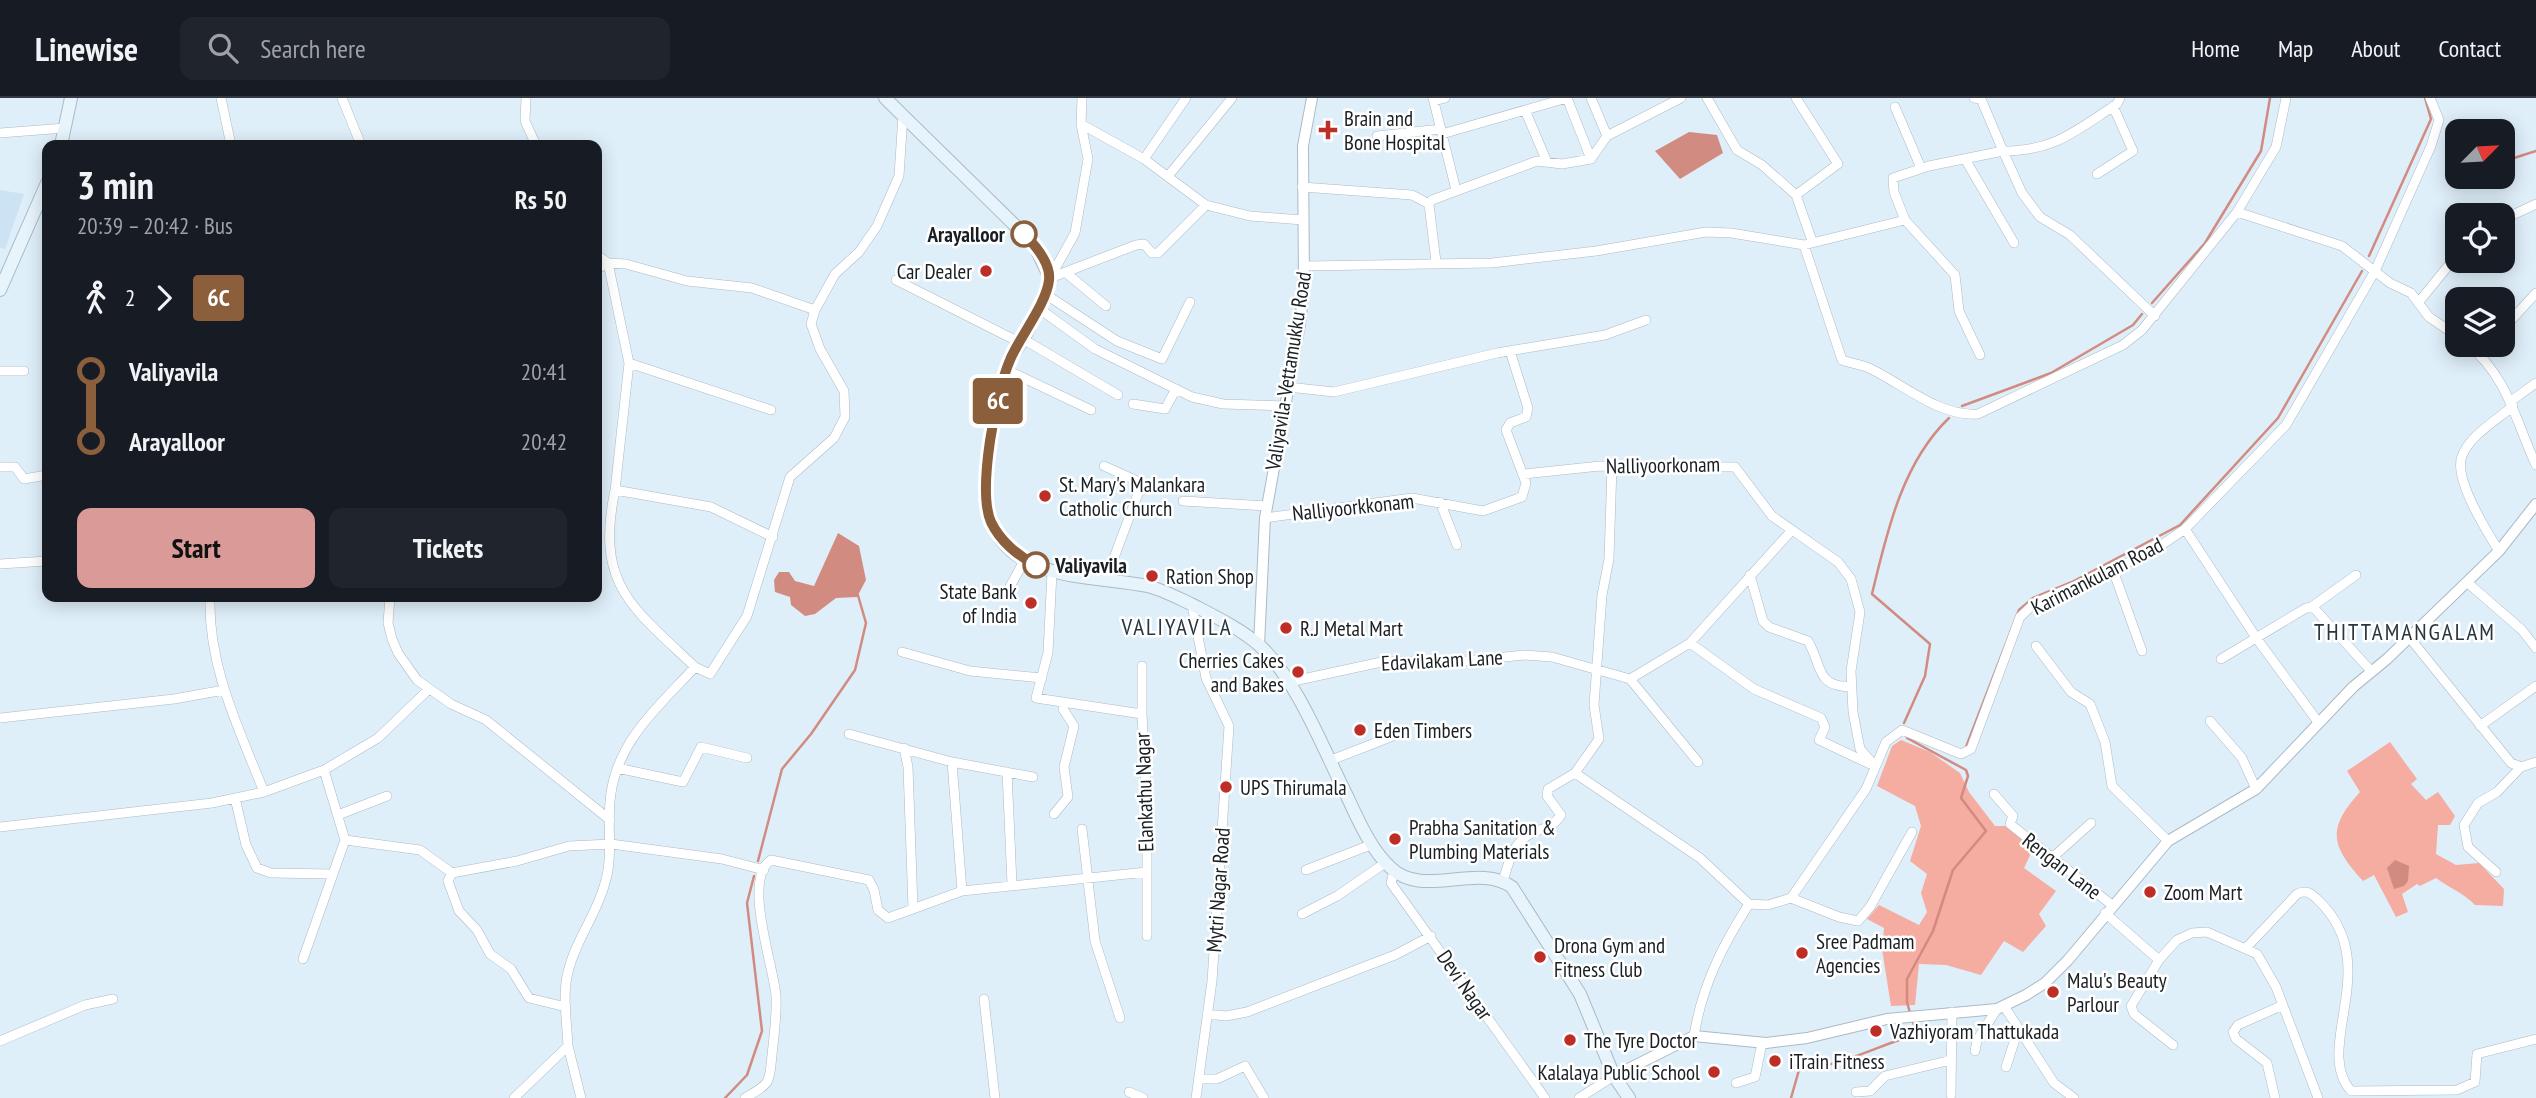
<!DOCTYPE html>
<meta charset="utf-8">
<style>
body{margin:0;font-family:"PT Sans Narrow",sans-serif;background:#20242c;color:#f1f3f6;height:100vh;display:flex;flex-direction:column;font-size:26px;white-space:nowrap}
*{box-sizing:border-box;margin:0}
p{font-size:23px;color:#9ea1a6}
.icon{flex:none;width:38px;height:38px;fill:none;stroke:currentColor;stroke-width:2;stroke-linecap:round;stroke-linejoin:round}
.map{position:relative;flex:1;overflow:hidden}
.panel{position:absolute;left:42px;top:42px;width:560px;height:462px;display:flex;flex-direction:column;background:#171b24;border-radius:14px;box-shadow:0 4px 18px #0003}
.panel>*{flex:none}
.badge{padding:0 14px;border-radius:5px;font-size:24px;line-height:46px}
.needle{width:46px;rotate:66deg}
.buttons{position:absolute;left:2445px;top:21px;display:grid;gap:14px}
.buttons a{display:grid;place-items:center;width:70px;height:70px;border-radius:14px;background:#171b24;box-shadow:0 4px 18px #0003;font-size:35px}
.map>.badge{position:absolute;translate:-50% -50%;box-shadow:0 0 0 4px #fff}
.legs{display:flex;align-items:center;gap:10px;height:77px;padding:0 35px;font-size:23px}
.legs p{margin-inline-start:auto}
.overview{display:flex;align-items:center;justify-content:space-between;height:119px;padding:0 35px}
h1{font-size:38px;font-weight:800;line-height:52px}
.button{display:flex;gap:14px;margin-top:auto;padding:14px 35px}
.button a{flex:1;height:80px;border-radius:14px;background:#d99a98;color:#111;font-size:28px;font-weight:800;line-height:80px;text-align:center}
.button a+a{background:#20242c;color:#f1f3f6}
ul{padding:0 35px;list-style:none}
li{display:flex;align-items:center;gap:24px;height:70px;font-size:26px}
li i{display:grid;place-items:center;width:10px;height:100%;margin:0 9px;background:currentColor}
li i::after{content:'';width:18px;height:18px;margin:-9px;border:5px solid;border-radius:50%;background:#171b24}
li p{margin-inline-start:auto}
li:first-child i{background:linear-gradient(#0000 50%,currentColor 0)}
li:last-child i{background:linear-gradient(currentColor 50%,#0000 0)}
header{display:flex;align-items:center;gap:42px;box-sizing:border-box;height:98px;padding:0 35px;background:#171b24;border-bottom:2px solid #363941}
header strong{font-size:33px}
nav{display:flex;gap:38px;margin-inline-start:auto;font-size:24px}
.search{width:490px;height:63px;background:#20242c;display:flex;align-items:center;gap:18px;box-sizing:border-box;padding:0 24px;border-radius:14px;color:#9ea1a6;font-size:26px}
.map>svg:first-child{display:block}
.built{fill:#cce3f3}
.green{fill:#f5aca1}
.water{fill:#d28b81}
.lines{fill:none;stroke-linecap:round;stroke-linejoin:round}
.stream{stroke:#d28b81;stroke-width:2.5}
.minor-casing{stroke:#abbac5;stroke-width:10}
.tertiary-casing{stroke:#abbac5;stroke-width:12}
.secondary-casing{stroke:#abbac5;stroke-width:14}
.minor{stroke:#fff;stroke-width:9}
.tertiary{stroke:#fff;stroke-width:10}
.secondary{stroke:#e7f4fc;stroke-width:12}
.line-1-casing{stroke:#fff;stroke-width:16}
.line-1{stroke:#8b5e3c;stroke-width:10}
.poi-dot{fill:#bc2e26;stroke:#fff;stroke-width:2.5}
.stop-1-dot{fill:#fff;stroke:#8b5e3c;stroke-width:3.5}
.labels{text-anchor:middle;dominant-baseline:central;stroke-width:5;stroke-linejoin:round;paint-order:stroke}
.poi-label{font-size:21px;fill:#191f23;stroke:#fff;text-anchor:start}
.stop-label{font-size:21px;font-weight:bold;fill:#191f23;stroke:#fff;text-anchor:end}
.street-label{font-size:21px;fill:#191f23;stroke:#fff}
.neighbourhood-label{font-size:23px;letter-spacing:2px;fill:#29363e;stroke:#fff}
</style>
<header>
<strong>Linewise</strong>
<div class="search"><svg class="icon" aria-label="search" viewBox="0 0 24 24"><circle cx="10" cy="10" r="6"/><path d="M15 15l6 6"/></svg>Search here</div>
<nav><a>Home</a><a>Map</a><a>About</a><a>Contact</a></nav>
</header>
<div class="map">
<svg width="2536" height="1000" viewBox="0 0 2536 1000">
<rect width="100%" height="100%" fill="#dfeffa"/>
<path class="built" d="M0,92l24,4 -19,55 -5,-1z"/>
<path class="green" d="M1901,642l29,12 30,21 9,19 26,34h12l26,23 -9,19 32,23 -17,23 7,12 -23,26 -19,-11 -23,34 -35,-10 -27,-1 -4,41 -24,1 -9,-57 2,-21 -17,-9 12,-14 40,20 8,-13 -6,-19 6,-19 -17,-13 11,-35 -6,-20 -38,-20 15,-40z
M2390,644l27,37 -6,5 15,16 12,-8 17,24 -5,9h-12l-2,29 20,11 23,-2 25,26 -1,17 -28,-1c-11,-12 -26,-17 -39,-27l-16,8 -3,-2 -15,10 6,18 -12,5 -22,-42 -11,6c-33,-36 -36,-53 -3,-89l-13,-21z"/>
<path class="water" d="M1689,34l28,3 6,18 -43,26 -25,-28z
M838,435l21,13 7,34 -9,17 -21,1 -21,16 -10,2 -14,-11 -1,-8 -15,-5 -1,-12 5,-8h10l6,9 19,5z
M2395,762l14,6 -1,15 -4,5 -10,3 -7,-21z"/>
<g class="lines">
<path class="stream" d="M2448,34l9,7
M2502,58l12,2 22,-7
M2369,158l62,-137 -6,-21
M2152,205l53,-60 56,-92 9,-53
M1962,308l89,-33 82,-48 9,-11
M1904,625l21,-47 5,-32 -58,-50c15,-62 30,-131 77,-176
M1907,640l59,32 2,6 -7,22 25,33 -33,39 -20,61 -26,48v23l3,11
M1966,649l53,-137 14,-12 39,-16 108,-57 98,-107 84,-147
M758,763l24,-92 29,-35 44,-64 11,-47 -9,-31
M725,1000l22,-23 15,-44 -15,-128 7,-27
M1791,1000l8,-28c46,-5 75,-23 118,-36l-5,-15"/>
<defs>
<path id="minor" d="M221,0l10,47
M342,0l19,47
M526,0l-1,23 11,24
M1433,0l23,92
M1567,0l24,61
M1591,0l16,38
M1707,0l30,52 25,15 34,30
M1796,0l42,66 -42,31 16,46
M2120,0l-3,6c-42,27 -62,47 -114,47l19,42 18,24 30,18 85,81
M1434,3l11,-3
M1895,9l26,61
M1525,12l22,52
M1081,26l63,35 62,46 44,11 53,4
M0,35l65,-5
M1442,36l125,-36
M1377,38l64,-7
M1144,61l42,-61
M1965,61l49,84
M2097,76l36,-23 -20,-45
M1169,77l63,-77
M1302,89l110,8 17,9
M2237,114l105,34 48,37 21,10 18,24 28,19
M1905,122l-11,-28 -1,-14 36,-12 74,-15 -22,-52 -7,-1
M2502,122l34,-16
M1804,147l38,115c10,4 21,4 31,10 32,16 68,47 105,44l145,-69 19,-15 95,-118 39,-65 10,-49
M597,157l11,8 21,100 -14,127 96,17 62,30
M1436,164l-7,-58 3,-4 105,-39 25,3 29,-5 16,-23 74,-38
M1306,168l186,-3 104,-12 110,-19 25,1 73,12 101,-25 50,55 4,36 21,44
M597,171l11,-6 18,1 61,17 65,7 63,22
M1065,174l41,34
M1050,180l25,-45 13,-74 -7,-35 1,-26
M1050,180l86,-33 8,-1 8,9h6l48,-48
M896,182l123,62
M1045,196l72,47 45,18 28,-57
M2418,205l39,-48
M1037,209l58,42 97,48 31,7 62,2
M2502,232l34,-37
M1023,241l95,56
M2468,247c39,30 48,77 68,120
M2481,256l8,-9
M629,265l142,47
M1007,272l84,40
M0,273h24
M1288,289l46,5 163,-39 108,-18 41,-15
M2511,303l25,-18
M1133,306l32,5 11,-20
M1104,368l38,17 -36,96
M0,369h15l9,12 23,-4
M1524,376l76,-8 135,1 37,49 66,46 13,17 9,33 -9,59 2,41 7,37 15,17
M615,392c-20,95 17,117 80,177
M1183,403l84,5
M1440,404l17,43
M1265,420l147,-20 71,13 39,-14 4,-14 -20,-53 4,-7 16,-6 2,-9 -18,-57
M2185,431l72,110 61,83
M2499,453c-12,-19 -46,-73 -37,-95 8,-21 35,-36 51,-50
M0,466l47,-3
M2113,472l29,81
M1052,474l-4,81 -12,45 106,16 5,94v128
M1750,477l13,46 6,6 39,14c15,26 7,45 43,46
M2468,485l54,47 14,18
M1006,496l19,-35
M390,499l-2,26 4,16 6,14 19,27 34,24 35,16 124,100
M1192,507l14,73 23,48 -17,255 -16,117
M2310,510l46,-33
M2409,539l102,126 10,4 15,-5
M1690,545l64,46 67,29 4,9 -6,13 51,24
M2036,548l35,46 19,12 15,38 7,44 56,55
M902,554l68,19 72,7
M2221,561l85,-51 7,-1 58,64
M1630,581l60,-36 102,-113
M1289,584l97,-21 70,1 68,-7 28,2 78,22 68,83
M1142,616v-48
M0,620l174,-19 50,-9
M2210,623l32,37 14,31
M2480,628l56,-40
M849,636l103,28 81,15
M904,650l4,19 5,141
M1329,663l69,-27
M952,664l10,129
M617,670l66,14 18,-35 46,11
M324,672l54,-32 50,-48
M1007,674l5,112
M1575,675l125,85 49,46
M264,694l60,-22 21,70 75,10 32,23 65,-12 52,-15 42,-2 111,15 42,11
M1994,696l19,22 -3,8 102,81
M235,700l11,47 11,23 14,5 62,1
M1054,716l14,-17 -4,-30 10,-41 -11,-17 2,-6
M338,717l49,-19
M0,729l212,-24 52,-11c-25,-63 -56,-125 -54,-195
M1082,731l13,112 25,77
M2052,760l39,-35
M1306,772l67,-26
M1394,773l-3,12 154,215
M2496,774l-28,-25 -4,-22 14,-22 19,-11 24,-25
M452,775l-4,8 11,30 18,19 13,24 21,15 18,29 37,9
M1503,783c5,-16 9,-36 24,-45 13,-8 25,-7 34,-21l-14,-19 1,-7 27,-16 24,-34 -5,-34 8,-110 7,-36 3,-93
M1791,800l48,19 19,4 12,-14 42,-75
M2105,815l54,47 18,-20 15,-7 15,-1 50,22 19,33 42,111
M1302,816l35,-18 48,-33
M2246,850l51,-54c10,-5 15,0 22,7 66,64 -7,146 32,190l106,-1 18,-8 2,-28 59,-15
M303,861l42,-119
M2159,862l-28,46 3,8 39,31
M984,901l11,99
M2004,908l50,77 20,15
M1207,916l19,2 21,-4 148,-57 36,-19
M1694,938c8,-50 28,-90 55,-132l19,1 23,-7 75,-109 20,-47 16,-12 59,24 10,-5 49,-132 15,-14 78,-33 41,-20 31,-21 101,-104 89,-154 56,-125 8,-26 -9,-22
M0,943l85,-36 28,-6
M568,948l13,52
M1975,953l2,-11 20,-31
M2006,969l12,-37
M1200,981h17l28,-13 19,32
M1736,985l19,-6 7,-34
M1129,994l14,6
M1856,994l14,-1 15,-15 66,-16
M1951,997l1,-83
M514,1000l54,-52c-1,-24 -6,-51 0,-74 7,-31 29,-58 37,-89 9,-29 1,-60 6,-90 8,-54 49,-88 84,-126l15,7 37,-58 43,-139 44,-39 11,-21 -1,-26 -24,-42 -9,-25 4,-14 20,-36 24,-22 18,-26 22,-50 4,-62
M745,1000c8,-5 17,-9 22,-16 4,-7 4,-19 5,-27 2,-19 5,-40 4,-59 -2,-29 -34,-117 -5,-136l98,20 5,10 4,20 10,8 74,-27 185,-19
M1579,1000l35,-22
M2275,1000l-8,-35 -31,-24 -3,-7 5,-7 45,-20"/>
<path id="tertiary" d="M1259,547l6,-127 35,-194 4,-38 -1,-140 9,-48
M1614,978l80,-40 72,7 41,-5 80,-19 110,-10 29,-14 19,-12 23,-23 100,-119 88,-52 97,-102 34,-28 112,-108 37,-47"/>
<path id="secondary" d="M885,0l149,146 16,34c-5,19 -16,40 -25,58 -5,9 -12,17 -16,27 -13,35 -32,121 -19,156 22,64 105,56 157,67 14,3 31,12 44,18 21,11 50,25 68,41 38,34 65,106 88,151 11,24 24,54 44,72 32,31 87,-6 121,19l68,107 34,82 15,22
M61,47l10,-47
M0,192l47,-107"/>
</defs>
<use href="#minor" class="minor-casing"/>
<use href="#tertiary" class="tertiary-casing"/>
<use href="#secondary" class="secondary-casing"/>
<use href="#minor" class="minor"/>
<use href="#tertiary" class="tertiary"/>
<use href="#secondary" class="secondary"/>
</g>
<g class="lines">
<defs>
<path id="line-1" d="M1024,136c11,11 27,30 25,46 -2,23 -30,58 -39,80 -14,32 -33,130 -19,162 9,19 27,34 45,43"/>
</defs>
<use href="#line-1" class="line-1-casing"/>
<use href="#line-1" class="line-1"/>
</g>
<g class="poi-dot">
<path d="M1324.5 21.5h7v7h7v7h-7v7h-7v-7h-7v-7h7z"/>
<circle cx="986" cy="173" r="7"/>
<circle cx="1045" cy="398" r="7"/>
<circle cx="1152" cy="478" r="7"/>
<circle cx="1031" cy="505" r="7"/>
<circle cx="1286" cy="530" r="7"/>
<circle cx="1298" cy="574" r="7"/>
<circle cx="1360" cy="632" r="7"/>
<circle cx="1226" cy="689" r="7"/>
<circle cx="1395" cy="741" r="7"/>
<circle cx="2150" cy="794" r="7"/>
<circle cx="1802" cy="855" r="7"/>
<circle cx="1540" cy="859" r="7"/>
<circle cx="2053" cy="894" r="7"/>
<circle cx="1876" cy="933" r="7"/>
<circle cx="1570" cy="942" r="7"/>
<circle cx="1775" cy="963" r="7"/>
<circle cx="1714" cy="974" r="7"/>
</g>
<g class="stop-1-dot">
<circle cx="1024" cy="136" r="12"/>
<circle cx="1036" cy="467" r="12"/>
</g>
<g class="labels">
<g class="poi-label">
<text x="1344" y="20">Brain and<tspan x="1344" dy="24">Bone Hospital</tspan></text>
<text x="972" y="173" text-anchor="end">Car Dealer</text>
<text x="1059" y="386">St. Mary's Malankara<tspan x="1059" dy="24">Catholic Church</tspan></text>
<text x="1166" y="478">Ration Shop</text>
<text x="1017" y="493" text-anchor="end">State Bank<tspan x="1017" dy="24">of India</tspan></text>
<text x="1300" y="530">R.J Metal Mart</text>
<text x="1284" y="562" text-anchor="end">Cherries Cakes<tspan x="1284" dy="24">and Bakes</tspan></text>
<text x="1374" y="632">Eden Timbers</text>
<text x="1240" y="689">UPS Thirumala</text>
<text x="1409" y="729">Prabha Sanitation &amp;<tspan x="1409" dy="24">Plumbing Materials</tspan></text>
<text x="2164" y="794">Zoom Mart</text>
<text x="1816" y="843">Sree Padmam<tspan x="1816" dy="24">Agencies</tspan></text>
<text x="1554" y="847">Drona Gym and<tspan x="1554" dy="24">Fitness Club</tspan></text>
<text x="2067" y="882">Malu's Beauty<tspan x="2067" dy="24">Parlour</tspan></text>
<text x="1890" y="933">Vazhiyoram Thattukada</text>
<text x="1584" y="942">The Tyre Doctor</text>
<text x="1789" y="963">iTrain Fitness</text>
<text x="1700" y="974" text-anchor="end">Kalalaya Public School</text>
</g>
<g class="stop-label">
<text x="1005" y="136">Arayalloor</text>
<text x="1055" y="467" text-anchor="start">Valiyavila</text>
</g>
<g class="street-label">
<text transform="translate(1288 273) rotate(-81)">Valiyavila-Vettamukku Road</text>
<text transform="translate(1663 367) rotate(-1)">Nalliyoorkonam</text>
<text transform="translate(1353 409) rotate(-6)">Nalliyoorkkonam</text>
<text transform="translate(2097 478) rotate(-27)">Karimankulam Road</text>
<text transform="translate(1442 562) rotate(-3)">Edavilakam Lane</text>
<text transform="translate(1144 694) rotate(-92)">Elankathu Nagar</text>
<text transform="translate(2062 768) rotate(38)">Rengan Lane</text>
<text transform="translate(1218 792) rotate(-86)">Mytri Nagar Road</text>
<text transform="translate(1465 887) rotate(55)">Devi Nagar</text>
</g>
<g class="neighbourhood-label">
<text x="1177" y="528">VALIYAVILA</text>
<text x="2405" y="533">THITTAMANGALAM</text>
</g>
</g>
</svg>
<div class="buttons">
<a><svg class="needle" viewBox="-14 -14 28 28"><path d="M0-13l5 13h-10z" fill="#e53935"/><path d="M0 13l5-13h-10z" fill="#9ea1a6"/></svg></a>
<a><svg class="icon" aria-label="locate" viewBox="0 0 24 24"><circle cx="12" cy="12" r="6"/><path d="M12 2v4M12 18v4M2 12h4M18 12h4"/></svg></a>
<a><svg class="icon" aria-label="layers" viewBox="0 0 24 24"><path d="M12 4l9 5-9 5-9-5zM3 14l9 5 9-5"/></svg></a>
</div>
<b class="badge" style="left:998px;top:303px;background:#8b5e3c;color:#fff">6C</b>
<section class="panel">
<div class="overview"><div><h1>3 min</h1><p>20:39 – 20:42 · Bus</p></div><b>Rs 50</b></div>
<div class="legs"><svg class="icon" aria-label="walk" viewBox="0 0 24 24"><circle cx="13" cy="4" r="2"/><path d="M13 8l-2 6 4 7M11 14l-3 7M7 12l3-4h3l4 4"/></svg>2<svg class="icon" aria-label="forward" viewBox="0 0 24 24"><path d="M9 5l7 7-7 7"/></svg><b class="badge" style="background:#8b5e3c;color:#fff">6C</b></div>
<ul>
<li><i style="color:#8b5e3c"></i><b>Valiyavila</b><p>20:41</p></li>
<li><i style="color:#8b5e3c"></i><b>Arayalloor</b><p>20:42</p></li>
</ul>
<div class="button"><a>Start</a><a>Tickets</a></div>
</section>
</div>
